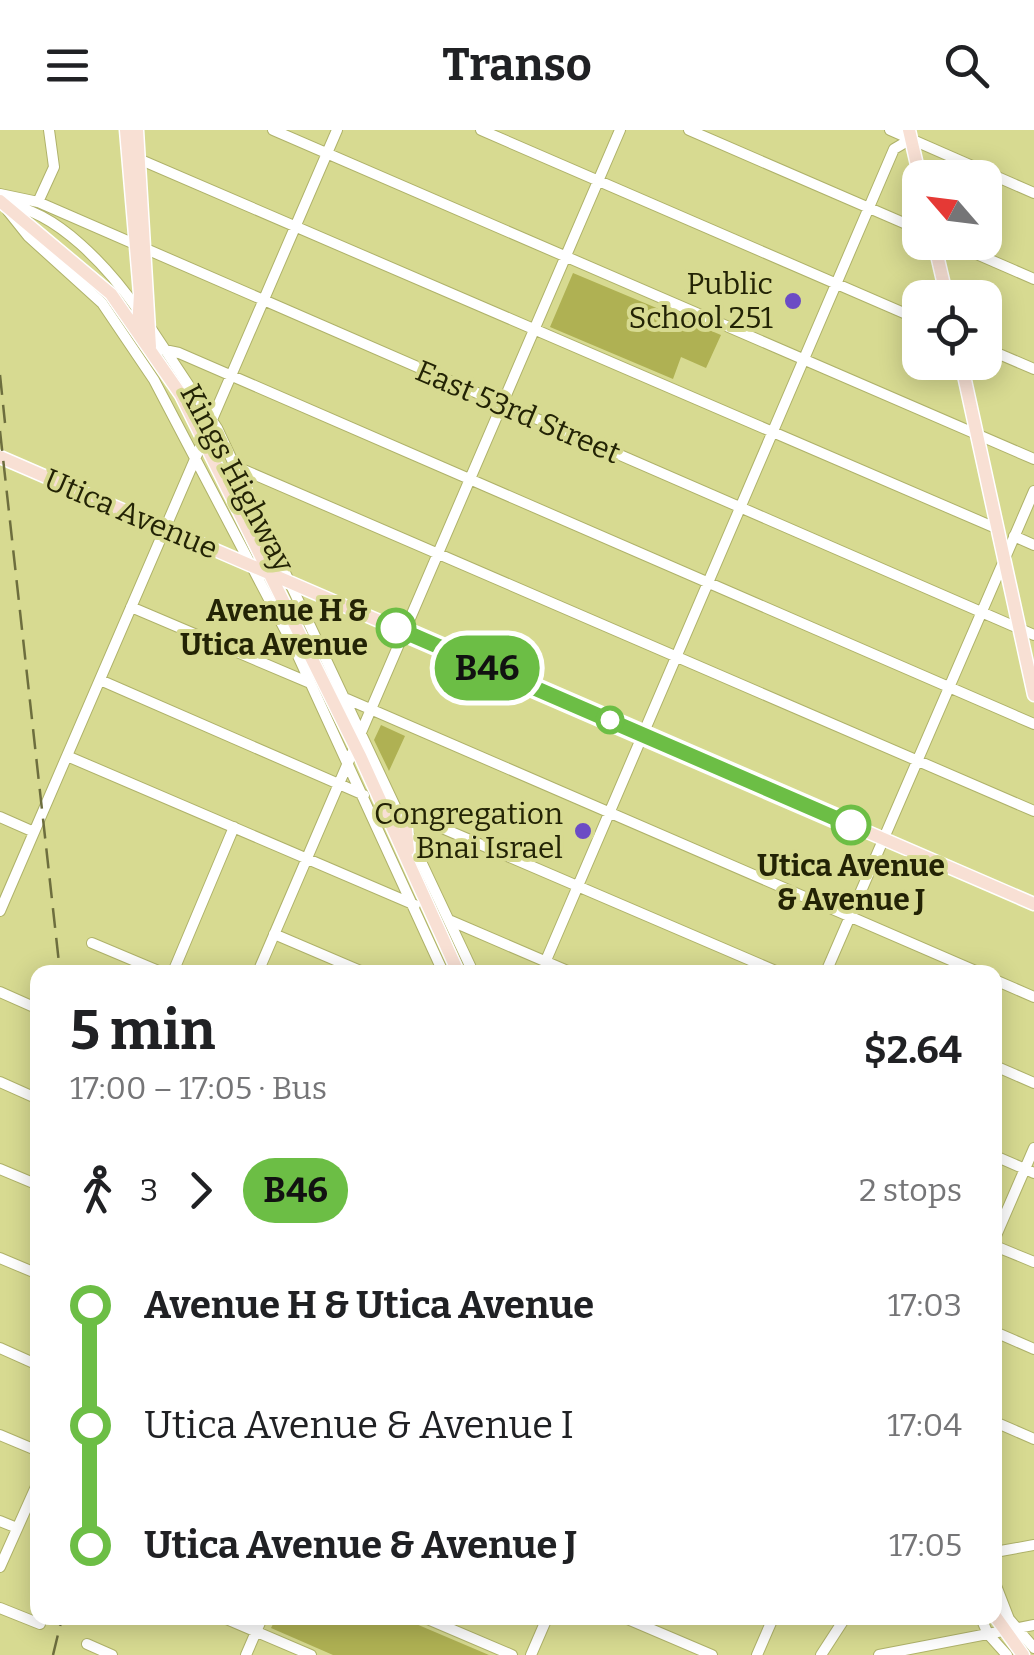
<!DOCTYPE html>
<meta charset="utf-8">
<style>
body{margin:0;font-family:Bitter,serif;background:#f2f2f2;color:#202124;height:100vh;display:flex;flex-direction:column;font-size:38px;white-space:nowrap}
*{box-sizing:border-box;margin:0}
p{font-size:32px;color:#757577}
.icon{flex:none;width:55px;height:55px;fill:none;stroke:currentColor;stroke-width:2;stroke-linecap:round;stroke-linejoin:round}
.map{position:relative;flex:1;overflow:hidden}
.panel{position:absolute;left:30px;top:835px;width:972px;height:660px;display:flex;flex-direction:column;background:#fff;border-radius:20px;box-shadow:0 5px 25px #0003}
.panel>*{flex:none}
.badge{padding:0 20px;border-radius:32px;font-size:35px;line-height:65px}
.needle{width:65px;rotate:298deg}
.tools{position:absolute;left:902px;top:30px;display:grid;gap:20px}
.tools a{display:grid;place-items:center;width:100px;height:100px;border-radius:20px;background:#fff;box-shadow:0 5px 25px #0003;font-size:50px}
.map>.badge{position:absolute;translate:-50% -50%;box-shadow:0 0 0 5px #fff}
.legs{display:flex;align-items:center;gap:15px;height:110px;padding:0 40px;font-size:32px}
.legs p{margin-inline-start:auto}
.overview{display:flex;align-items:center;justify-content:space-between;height:170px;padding:0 40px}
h1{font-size:55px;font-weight:700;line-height:75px}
ul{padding:0 40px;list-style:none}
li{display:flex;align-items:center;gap:35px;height:120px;font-size:38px}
li i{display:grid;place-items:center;width:15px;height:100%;margin:0 12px;background:currentColor}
li i::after{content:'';width:25px;height:25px;margin:-12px;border:8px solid;border-radius:50%;background:#fff}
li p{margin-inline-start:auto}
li:first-child i{background:linear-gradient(#0000 50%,currentColor 0)}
li:last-child i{background:linear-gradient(currentColor 50%,#0000 0)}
header{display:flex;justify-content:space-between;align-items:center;height:130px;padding:0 40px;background:#fff;font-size:45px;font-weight:700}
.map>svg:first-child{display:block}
.green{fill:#afb153}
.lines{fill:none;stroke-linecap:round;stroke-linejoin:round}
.minor-casing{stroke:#afb26a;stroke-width:12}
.major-casing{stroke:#fff;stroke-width:15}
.minor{stroke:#fff;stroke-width:10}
.major{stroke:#f8e0d4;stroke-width:12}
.rail{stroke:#6d6e3e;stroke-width:2.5;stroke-dasharray:20 10;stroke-linecap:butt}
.line-1-casing{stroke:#fff;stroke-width:22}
.line-1{stroke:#6cbe45;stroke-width:15}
.poi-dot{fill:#6b4cc5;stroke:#d7da91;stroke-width:4}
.stop-1-dot{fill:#fff;stroke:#6cbe45;stroke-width:5}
.labels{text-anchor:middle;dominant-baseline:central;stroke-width:8;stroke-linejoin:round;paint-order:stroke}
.poi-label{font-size:30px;fill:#232305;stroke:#d7da91;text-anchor:end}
.street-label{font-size:30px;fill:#232305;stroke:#d7da91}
.stop-label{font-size:30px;font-weight:bold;fill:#232305;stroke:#d7da91;text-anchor:end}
</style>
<header><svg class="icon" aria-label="menu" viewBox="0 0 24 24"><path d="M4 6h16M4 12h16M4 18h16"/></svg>Transo<svg class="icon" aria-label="search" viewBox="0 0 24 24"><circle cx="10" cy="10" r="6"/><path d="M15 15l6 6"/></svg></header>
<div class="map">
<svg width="1034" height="1525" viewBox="0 0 1034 1525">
<rect width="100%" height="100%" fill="#d7da91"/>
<path class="green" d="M573,143l148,62 -15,33 -25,-11 -8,22 -123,-52z
M381,595l24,11 -16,35 -15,-31z
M276,1488h126l87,37h-156l-62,-27z"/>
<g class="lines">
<defs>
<path id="minor" d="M273,0l761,329
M481,0l439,190
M689,0l231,100
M890,0l144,63
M134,27l864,372
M0,64l38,8 996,433
M38,72l16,-35 -5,-37
M6,75c51,5 104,65 132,105
M8,81l20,25 74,67 52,77 139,265 150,327
M949,112l85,37
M148,194l69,104 256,544
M150,217l29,6 855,371
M985,218l49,21
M237,337l797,344
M1014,406l20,9
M131,477l179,76
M100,550l264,115
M347,569l631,273
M67,626l348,149
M400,680l378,162
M0,687l34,15
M0,781l337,-781
M449,790l121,52
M274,804l89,38
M92,813l69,29
M173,842l61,-145
M258,842l362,-842
M541,842l353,-823 17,-10
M826,842l208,-481
M995,850l39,17
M0,862l36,16
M995,936l39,17
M0,952l38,17
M995,1026l39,17
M0,1039l38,16
M995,1108l39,-90
M995,1116l39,16
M0,1128l38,16
M995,1202l39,17
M0,1218l38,17
M995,1292l39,17
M0,1305l38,16
M0,1391l17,7
M995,1422l39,-7
M0,1437l38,-85
M995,1453l14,36 25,29
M0,1478l40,16
M224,1488l87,37
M425,1488l87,37
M625,1488l87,37
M981,1488l7,16 19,21
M87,1514l25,11
M246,1525l16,-37
M531,1525l16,-37
M757,1525l16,-37
M821,1525l24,-37
M879,1525l155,-30"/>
<path id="major" d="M126,0l14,164 -2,34
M137,0l13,217
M909,0l11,48
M0,71l111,93 70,101 180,363 97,214
M934,112l13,56
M961,232l73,333
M0,327l1034,447
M245,354l3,30
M405,691l3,29
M995,1486l28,39"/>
</defs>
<use href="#minor" class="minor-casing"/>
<use href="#major" class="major-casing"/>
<use href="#minor" class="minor"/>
<use href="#major" class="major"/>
<path class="rail" d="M0,245l5,48
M0,301l60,541
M53,1525l9,-37"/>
</g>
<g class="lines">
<defs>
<path id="line-1" d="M396,498l455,197"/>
</defs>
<use href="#line-1" class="line-1-casing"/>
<use href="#line-1" class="line-1"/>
</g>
<g class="poi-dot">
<circle cx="793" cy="171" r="10"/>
<circle cx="583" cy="701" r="10"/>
</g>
<g class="stop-1-dot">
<circle cx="396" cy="498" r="18"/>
<circle cx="610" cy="590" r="12"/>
<circle cx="851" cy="695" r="18"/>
</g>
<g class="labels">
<g class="poi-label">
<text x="773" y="154">Public<tspan x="773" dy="34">School 251</tspan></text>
<text x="563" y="684">Congregation<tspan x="563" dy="34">Bnai Israel</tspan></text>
</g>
<g class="street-label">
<text transform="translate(518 282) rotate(23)">East 53rd Street</text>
<text transform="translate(237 348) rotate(62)">Kings Highway</text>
<text transform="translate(131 384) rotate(23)">Utica Avenue</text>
</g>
<g class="stop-label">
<text x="368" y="481">Avenue H &amp;<tspan x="368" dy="34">Utica Avenue</tspan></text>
<text x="851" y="736" text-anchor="middle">Utica Avenue<tspan x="851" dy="34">&amp; Avenue J</tspan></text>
</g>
</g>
</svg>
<div class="tools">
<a><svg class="needle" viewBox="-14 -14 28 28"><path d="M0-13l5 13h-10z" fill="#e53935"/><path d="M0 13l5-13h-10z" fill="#757577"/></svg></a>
<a><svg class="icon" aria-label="locate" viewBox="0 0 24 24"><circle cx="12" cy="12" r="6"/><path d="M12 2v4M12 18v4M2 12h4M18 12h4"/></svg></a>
</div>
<b class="badge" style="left:487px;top:538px;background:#6cbe45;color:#111">B46</b>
<section class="panel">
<div class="overview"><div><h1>5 min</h1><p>17:00 – 17:05 · Bus</p></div><b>$2.64</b></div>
<div class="legs"><svg class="icon" aria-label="walk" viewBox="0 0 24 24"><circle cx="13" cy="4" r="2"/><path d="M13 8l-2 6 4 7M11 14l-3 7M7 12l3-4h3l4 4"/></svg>3<svg class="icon" aria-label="forward" viewBox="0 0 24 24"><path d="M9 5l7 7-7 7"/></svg><b class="badge" style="background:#6cbe45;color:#111">B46</b><p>2 stops</p></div>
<ul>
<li><i style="color:#6cbe45"></i><b>Avenue H &amp; Utica Avenue</b><p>17:03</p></li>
<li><i style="color:#6cbe45"></i><span>Utica Avenue &amp; Avenue I</span><p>17:04</p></li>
<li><i style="color:#6cbe45"></i><b>Utica Avenue &amp; Avenue J</b><p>17:05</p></li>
</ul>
</section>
</div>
